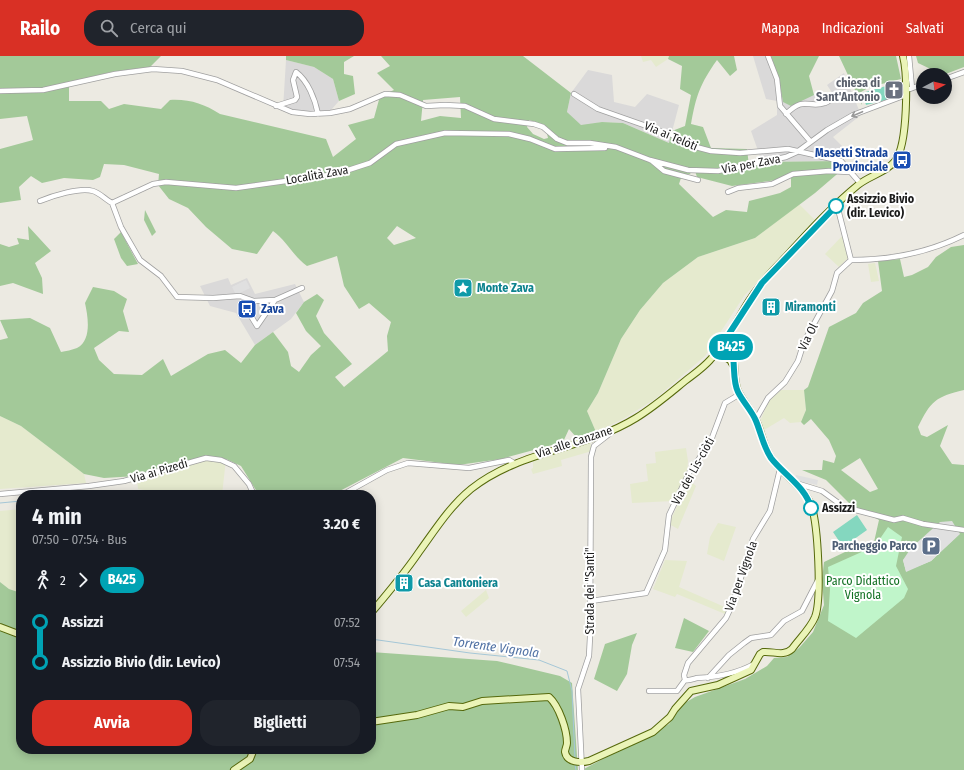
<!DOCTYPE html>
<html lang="it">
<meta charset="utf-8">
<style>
body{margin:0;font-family:"Fira Sans Condensed",sans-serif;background:#20242c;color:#f1f3f6;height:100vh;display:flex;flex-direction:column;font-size:15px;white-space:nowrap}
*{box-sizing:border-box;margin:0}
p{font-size:13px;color:#9ea1a6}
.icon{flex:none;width:22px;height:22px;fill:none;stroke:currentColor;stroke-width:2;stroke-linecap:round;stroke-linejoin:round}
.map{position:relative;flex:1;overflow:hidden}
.details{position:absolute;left:16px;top:434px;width:360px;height:264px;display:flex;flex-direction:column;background:#171b24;border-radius:16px;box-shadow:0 2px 10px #0003}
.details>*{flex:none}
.badge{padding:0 8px;border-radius:13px;font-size:14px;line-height:26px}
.needle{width:26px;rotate:83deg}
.buttons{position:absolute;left:916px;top:12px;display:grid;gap:8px}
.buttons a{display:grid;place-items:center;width:36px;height:36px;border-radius:50%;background:#171b24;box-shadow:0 2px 10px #0003;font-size:20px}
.map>.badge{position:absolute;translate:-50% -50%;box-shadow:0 0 0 2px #fff}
.legs{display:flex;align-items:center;gap:6px;height:44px;padding:0 16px;font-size:13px}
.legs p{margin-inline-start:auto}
.summary{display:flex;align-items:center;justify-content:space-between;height:68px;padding:0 16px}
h1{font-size:22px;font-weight:700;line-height:30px}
.button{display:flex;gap:8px;margin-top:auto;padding:8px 16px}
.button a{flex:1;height:46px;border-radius:16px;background:#d93025;color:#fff;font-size:16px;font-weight:700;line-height:46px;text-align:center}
.button a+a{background:#20242c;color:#f1f3f6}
ul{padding:0 16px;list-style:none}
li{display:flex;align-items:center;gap:14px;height:40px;font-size:15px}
li i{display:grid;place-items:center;width:6px;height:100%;margin:0 5px;background:currentColor}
li i::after{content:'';width:10px;height:10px;margin:-5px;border:3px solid;border-radius:50%;background:#171b24}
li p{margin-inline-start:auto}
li:first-child i{background:linear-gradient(#0000 50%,currentColor 0)}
li:last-child i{background:linear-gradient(currentColor 50%,#0000 0)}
header{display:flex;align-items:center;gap:24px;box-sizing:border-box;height:56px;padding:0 20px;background:#d93025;color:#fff}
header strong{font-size:19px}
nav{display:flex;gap:22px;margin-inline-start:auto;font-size:14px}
.search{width:280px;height:36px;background:#20242c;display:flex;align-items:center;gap:10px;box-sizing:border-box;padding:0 14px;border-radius:16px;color:#9ea1a6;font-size:15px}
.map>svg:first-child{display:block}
.residential{fill:#dad9d9}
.farmland{fill:#e5eace}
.forest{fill:#a3c999;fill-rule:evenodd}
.park{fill:#c0f5ca}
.pitch{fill:#84d7bf}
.parking{fill:#e0e0e0}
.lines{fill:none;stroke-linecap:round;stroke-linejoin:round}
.stream{stroke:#a5c7d7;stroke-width:1}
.street-casing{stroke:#a0a0a0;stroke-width:6}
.secondary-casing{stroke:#56690c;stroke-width:8}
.street{stroke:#fff;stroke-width:4.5}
.secondary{stroke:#ebf4b8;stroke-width:6}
.oneway{stroke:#999}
.line-1-casing{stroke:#fff;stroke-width:9}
.line-1{stroke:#00a3b4;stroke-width:6}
.stop-1-dot{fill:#fff;stroke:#00a3b4;stroke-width:2}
.labels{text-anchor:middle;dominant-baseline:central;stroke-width:4;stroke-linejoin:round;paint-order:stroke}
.worship-label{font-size:12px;font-weight:bold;fill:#5b616d;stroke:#fff;text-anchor:end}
.street-label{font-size:12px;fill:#1c1c1c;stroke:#fff}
.transit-label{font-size:12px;font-weight:bold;fill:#164399;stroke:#fff;text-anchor:end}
.stop-label{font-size:12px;font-weight:bold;fill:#1c1c1c;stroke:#fff;text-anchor:start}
.culture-label{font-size:12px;font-weight:bold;fill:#0d838f;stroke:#fff;text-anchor:start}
.service-label{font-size:12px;font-weight:bold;fill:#4e5e75;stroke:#fff;text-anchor:end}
.park-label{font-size:12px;fill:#137124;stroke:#fff}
.water-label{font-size:13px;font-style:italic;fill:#5071a4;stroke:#fff}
</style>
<header>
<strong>Railo</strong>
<div class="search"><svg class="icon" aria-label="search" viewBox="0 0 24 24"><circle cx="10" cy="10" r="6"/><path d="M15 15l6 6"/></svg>Cerca qui</div>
<nav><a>Mappa</a><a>Indicazioni</a><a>Salvati</a></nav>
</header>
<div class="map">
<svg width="964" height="714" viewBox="0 0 964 714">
<rect width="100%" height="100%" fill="#eceae2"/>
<path class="residential" d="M753,0h18l8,24 35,15 6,-4 5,8 8,-5 -6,-9 17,-12 17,42 -28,22 15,15 -7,9 -79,1 -11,-31 26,-16v-14l-11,-2z
M286,4l28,7 19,12 6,22 -8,9 -22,4 -26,-5z
M588,14l24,5 2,27 21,5 12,-13 32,11 -10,38 -46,-20 -21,-1 -21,4 -14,-14 4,-19z
M228,222l3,7 16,-7 8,16 40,-10 9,18 -13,17 -36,26 -19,-32 -26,-7 -10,-20z"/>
<path class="farmland" d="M641,0h28l-1,3 -12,8 -5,-7 -8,2z
M799,148l16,16 -71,76 -39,60 -50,43 -32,20 -27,13 -9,-21 11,-18 23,-54 19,-29 23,-27 35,-26 57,-19z
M843,179l5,23 -9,9 -14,-13z
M875,207l4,18 -8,1 -3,-18z
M781,334h23l2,20 -5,12 -11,1 -6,-5 -20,12 -3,-11 8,-19z
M0,360l21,10 63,48 2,9 -86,6z
M590,386l2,9 -31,9 1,6 -29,8 -2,-5 2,-1v-9z
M686,392l2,13 -1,12 -14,28 -41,2 -2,-19 18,-3 -2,-17 10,-1 -1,-11z
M198,403h28l-4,36h-50l-34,-6 -1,-13z
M689,424l7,6 -18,43 -9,-5z
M21,453v84l-12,-4 -9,-7v-71z
M718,467l18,4 -12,34 -17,-7 3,-17z
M665,504l22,1 -8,26 48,21 -2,6 -48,-20 -2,3 -22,-8z
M486,534l3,8 -23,19 -5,-6z"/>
<path class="forest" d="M0,0h161l-11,11 -39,5 -42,11v18h32l8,8 15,-5 37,5 9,-9c20,-1 34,4 50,14l106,25 7,18 23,-18 -8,-14 26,-7 6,-22 14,-6 -17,-17 13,-7 -9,-10h142l48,37 -4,19 14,13 21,-3 21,1 46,20 3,-12 13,-5 6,-31 -11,-6 2,-23 -14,-7 1,-3h65l3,14 -7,6 -13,-16c-17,24 -21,36 -26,64l12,3 8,21 36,1 2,17 13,-4 79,-1 2,8 -28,24 -60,45 -57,19 -35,26 -23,27 -19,29 -23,54 -11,18 9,21 -19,6 -8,-9 -6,13 -62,17 -43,6 -55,-7 -71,37h-73l-18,-29 -15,-7h-28l-61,17 -33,2 -20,-4 -63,-48 -21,-10v-76l8,-2 -8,-18 30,-2 20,10 11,24c5,-1 11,-2 16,-4 15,-8 11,-31 8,-45l8,-16 21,4 13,8 -4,12 6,21 -10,-1 -25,17 5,12 15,14 28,1 21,-16 8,17 37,-22 17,-4 16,13 14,-18 18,-13 15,20 3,14 8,6 12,-17 10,-9 -15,-15 -10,-18 8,-11 13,-8 7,6 -8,16 8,17 28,31 -17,13 9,10 44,-36 -1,-15 4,-14 -22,-19 -10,6 -15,-23 -7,-30 -30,10c-14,-10 -20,-25 -34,-35l-16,23 -25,-5 -26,-22 -18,-19 -19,-9 -11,-14 1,-11 -35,-9 -20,-1 -4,13 -7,3 -29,-2 -22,5 -11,-7 -12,11 2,13 -21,3v-54l33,-9 -6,-24 -27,3zM460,41l1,21 -21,-2 -19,5 2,-21zM529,64l16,5 3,13 -4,1 -11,-5 -6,-7zM694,112l3,9 35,9 59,-8v9l-11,6 -31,8 -2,11 -21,-2 -13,7 -34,-33 3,-9 8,-1zM397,170l19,12 -22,7 -7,-7z
M286,0h68l-10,6v12l9,2 2,18 -16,7 -6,-22 -19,-12 -28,-7z
M771,0h48l-10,20 5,19 -23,11 -8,-4 -4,-22z
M839,0h57l5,23 -31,8 -9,5 1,13z
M916,0h48v11l-21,8 -25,-12z
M145,154l11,22 -4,4 -8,-16z
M28,170l23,25 -16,12 7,15 1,16 -30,-11 -13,3v-42l9,3 10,-3 -2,-6 12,2z
M121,176l17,32 -11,2 -6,-8 -7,-19z
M964,189v145c-29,7 -33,11 -46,37l3,8 6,2 21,-12 -8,21 12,18 12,1v305h-382l87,-46 14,-20 12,-7 50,-18 22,-13 7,-8 13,-1 12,-9 14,-16 11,-27 -2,-25 2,-18 21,-10 13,-1 16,-9 5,-22 -27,-14 -26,-26 -24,-10h20l1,-10 11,3 2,-7 -7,-16 -18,-21 -7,6 -3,-3 5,-12 -2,-20 4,-3 21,-60 27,-14 7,-10 19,-12 -4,-30 22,-2 4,18 8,-2 16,-8 8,-10 15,-10zM860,402l18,31 -8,3 -29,-22zM960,477l-29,28 -25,10 -3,-11z
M0,526l9,7 12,4v41l-21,-8z
M684,562l25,13 -16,21 -18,-4z
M0,573l21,7v113h350v-97l126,9 63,15 12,7 6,87h-578z
M637,577l-5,12 -5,29 -10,17 -23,-12 11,-35z"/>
<path class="park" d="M888,471l14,10 -6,29 12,23 -4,9 -48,40 -28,-17 2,-32 -2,-22 47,-21z"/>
<path class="pitch" d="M886,30l4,13 -24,6 -4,-12z
M857,459l10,15 -24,17 -10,-15z"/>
<path class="parking" d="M246,224l4,8 -14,7 -4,-8z
M796,419l22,5 -1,5 -22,-5z
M952,465l8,13 -29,27 -25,11 -3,-12 8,-12 29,-26z"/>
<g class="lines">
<path class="stream" d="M93,439h1
M0,447l21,-2
M371,583l99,14 69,7 28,11 5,20 3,68
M575,709l1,5"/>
<defs>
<path id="street" d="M768,0l9,23 3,27 30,35
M909,0l3,32
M945,23l19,-7
M910,33l13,-5
M0,35l43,-1 72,-16 38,-5 29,2 35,9 75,32 18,2 20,-1 20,-4 35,-15 15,1 26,11 19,-1 20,1 29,13 40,5 9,3 14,12 10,4h23l26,4 34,13 38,10 30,1 68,-14 11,-5 30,-22 26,-15 53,-20
M574,38l24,15 74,26 20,11 19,5 29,2 48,-4 53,12 19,22
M276,50l19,-6 2,-3 -4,-17 3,-8c12,9 19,27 22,42
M786,58c19,-19 22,-5 39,-11 4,-1 7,-5 11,-7
M652,105l12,10 34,9
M728,136l10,-4 34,-4 21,-10 36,-3 20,1
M40,145c12,-5 40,-14 53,-10 7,2 13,9 19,12
M851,204c40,0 77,-7 113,-25
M249,244v13l8,13 18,-26 27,-12
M275,244l-21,1 -14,-5 -27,2 -36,-1 -16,-21 -21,-16 -19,-33 -9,-24 41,-19 13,-2 70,6 100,-14 34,-11 26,-19 49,-11 64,1 21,5 25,10 50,-1
M756,363l12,-21 17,-16 13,-21 6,-19 28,-51 5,-18 14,-13 -14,-55
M796,427l26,8 22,16 50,13 9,-2 20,6 41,6
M0,438l89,-8 35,-5 82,-23 15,2 13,6 15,18 5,11
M342,439l45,-25 21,-7 61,5 40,-8 5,3
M591,545l55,-8 19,-43 4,-35 20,-42 21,-30 15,-40 15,-9
M708,622l21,-23 15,-12 7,-5 20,-3 13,-14 18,-10 16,-31
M685,624c5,1 8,-1 12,-2 21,-1 39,-4 57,-14
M649,635h28l8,-11 -1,-5 4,-12 38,-45 7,-15 20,-64 17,-28 10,-42
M582,714l-4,-81 11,-33 1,-19 1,-180 3,-11 18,-14"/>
<path id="secondary" d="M717,296l13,8 3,5
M371,557c17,-20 33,-39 48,-61 16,-22 31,-46 52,-63 49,-39 113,-39 165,-71 18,-11 33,-24 49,-37 9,-7 18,-13 25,-21 14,-15 24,-34 34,-51 10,-18 24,-34 38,-48 24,-26 49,-54 76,-76 11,-9 29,-13 37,-24 13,-16 13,-85 8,-105
M0,571l21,8
M371,666l46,-7 32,-9 14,1 19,-6 67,-4c10,9 18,33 18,46 0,3 -2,6 -2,9 2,11 16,11 24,9l64,-29 17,-15 5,-8 16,-18 27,-6 33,-15 9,-16 3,-2c11,-1 20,5 29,-3 7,-10 18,-20 23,-32 7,-18 3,-94 -4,-112 -7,-18 -28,-30 -39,-46 -9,-12 -10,-27 -16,-39 -5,-10 -13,-19 -18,-29 -7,-16 1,-40 -13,-51
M234,714l16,-11 4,-10"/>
</defs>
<use href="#street" class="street-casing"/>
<use href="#secondary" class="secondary-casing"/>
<use href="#street" class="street"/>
<use href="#secondary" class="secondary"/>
</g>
<defs><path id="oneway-shaft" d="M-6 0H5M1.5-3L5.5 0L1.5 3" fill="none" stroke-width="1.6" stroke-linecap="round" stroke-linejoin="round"/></defs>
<use class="oneway" href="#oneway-shaft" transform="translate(857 58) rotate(157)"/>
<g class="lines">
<defs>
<path id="line-1" d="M811,452c-5,-21 -28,-34 -40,-50 -8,-12 -10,-25 -15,-37 -4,-10 -13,-19 -18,-29 -8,-16 1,-40 -13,-52l37,-57 74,-77"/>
</defs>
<use href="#line-1" class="line-1-casing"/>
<use href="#line-1" class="line-1"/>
</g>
<defs>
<symbol id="church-square" viewBox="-11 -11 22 22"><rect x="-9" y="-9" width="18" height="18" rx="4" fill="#6b7280" stroke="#fff"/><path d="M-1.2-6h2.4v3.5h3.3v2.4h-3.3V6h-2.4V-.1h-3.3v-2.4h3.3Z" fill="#fff"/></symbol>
<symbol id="bus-square" viewBox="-11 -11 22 22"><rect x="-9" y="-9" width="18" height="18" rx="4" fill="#1a4fb4" stroke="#fff"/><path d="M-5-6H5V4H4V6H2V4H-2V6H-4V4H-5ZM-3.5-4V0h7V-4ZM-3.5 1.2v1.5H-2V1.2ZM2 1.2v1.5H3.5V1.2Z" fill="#fff"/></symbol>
<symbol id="sight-square" viewBox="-11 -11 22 22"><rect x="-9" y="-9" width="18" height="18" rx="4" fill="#0f9aa8" stroke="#fff"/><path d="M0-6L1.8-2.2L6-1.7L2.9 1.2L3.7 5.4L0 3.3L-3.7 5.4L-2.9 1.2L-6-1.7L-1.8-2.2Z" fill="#fff"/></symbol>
<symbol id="building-square" viewBox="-11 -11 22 22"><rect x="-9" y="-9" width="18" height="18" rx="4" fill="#0f9aa8" stroke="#fff"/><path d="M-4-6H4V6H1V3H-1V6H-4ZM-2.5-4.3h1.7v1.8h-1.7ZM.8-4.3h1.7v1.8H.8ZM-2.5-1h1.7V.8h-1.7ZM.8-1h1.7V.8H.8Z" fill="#fff"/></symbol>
<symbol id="parking-square" viewBox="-11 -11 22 22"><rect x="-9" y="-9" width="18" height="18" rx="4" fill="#5c6f8a" stroke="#fff"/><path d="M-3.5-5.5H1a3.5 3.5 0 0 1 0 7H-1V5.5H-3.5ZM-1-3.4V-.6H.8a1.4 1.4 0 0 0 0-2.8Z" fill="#fff"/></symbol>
</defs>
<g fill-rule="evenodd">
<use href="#church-square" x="883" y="23" width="22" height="22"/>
<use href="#bus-square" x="891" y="93" width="22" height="22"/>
<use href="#sight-square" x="452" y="221" width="22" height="22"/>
<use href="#building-square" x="760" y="240" width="22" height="22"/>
<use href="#bus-square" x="236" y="242" width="22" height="22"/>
<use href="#parking-square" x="920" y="479" width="22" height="22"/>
<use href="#building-square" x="393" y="516" width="22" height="22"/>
</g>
<g class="stop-1-dot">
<circle cx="836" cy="150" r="7"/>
<circle cx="811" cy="452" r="7"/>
</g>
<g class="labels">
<g class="worship-label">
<text x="880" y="27">chiesa di<tspan x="880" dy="14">Sant'Antonio</tspan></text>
</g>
<g class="street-label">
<text transform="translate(671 80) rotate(23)">Via ai Telòti</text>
<text transform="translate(751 108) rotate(-11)">Via per Zava</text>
<text transform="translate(317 119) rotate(-10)">Località Zava</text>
<text transform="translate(808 281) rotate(-64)">Via Ol</text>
<text transform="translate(574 386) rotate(-18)">Via alle Canzane</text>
<text transform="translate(159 415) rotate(-16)">Via ai Pizedi</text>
<text transform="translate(693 415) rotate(-61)">Via dei Lis-ciòti</text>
<text transform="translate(741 520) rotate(-70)">Via per Vignola</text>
<text transform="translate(590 535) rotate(-90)">Strada dei "Santi"</text>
</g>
<g class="transit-label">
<text x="888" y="97">Masetti Strada<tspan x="888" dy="14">Provinciale</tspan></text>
<text x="261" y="253" text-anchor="start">Zava</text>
</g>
<g class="stop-label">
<text x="847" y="143">Assizzio Bivio<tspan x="847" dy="14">(dir. Levico)</tspan></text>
<text x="822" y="452">Assizzi</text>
</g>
<g class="culture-label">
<text x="477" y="232">Monte Zava</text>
<text x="785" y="251">Miramonti</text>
<text x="418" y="527">Casa Cantoniera</text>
</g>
<g class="service-label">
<text x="917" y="490">Parcheggio Parco</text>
</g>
<g class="park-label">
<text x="863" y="525">Parco Didattico<tspan x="863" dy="14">Vignola</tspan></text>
</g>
<g class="water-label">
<text transform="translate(496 591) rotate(8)">Torrente Vignola</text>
</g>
</g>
</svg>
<div class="buttons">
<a><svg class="needle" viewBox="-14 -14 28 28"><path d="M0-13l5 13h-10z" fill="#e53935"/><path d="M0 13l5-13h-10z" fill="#9ea1a6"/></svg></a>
</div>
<b class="badge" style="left:731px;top:291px;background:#00a3b4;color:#fff">B425</b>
<section class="details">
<div class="summary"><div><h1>4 min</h1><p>07:50 – 07:54 · Bus</p></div><b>3.20 €</b></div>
<div class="legs"><svg class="icon" aria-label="walk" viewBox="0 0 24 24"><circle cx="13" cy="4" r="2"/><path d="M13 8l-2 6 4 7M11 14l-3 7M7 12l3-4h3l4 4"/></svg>2<svg class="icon" aria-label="forward" viewBox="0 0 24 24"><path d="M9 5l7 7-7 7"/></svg><b class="badge" style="background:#00a3b4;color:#fff">B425</b></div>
<ul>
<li><i style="color:#00a3b4"></i><b>Assizzi</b><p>07:52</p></li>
<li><i style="color:#00a3b4"></i><b>Assizzio Bivio (dir. Levico)</b><p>07:54</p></li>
</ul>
<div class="button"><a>Avvia</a><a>Biglietti</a></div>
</section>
</div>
